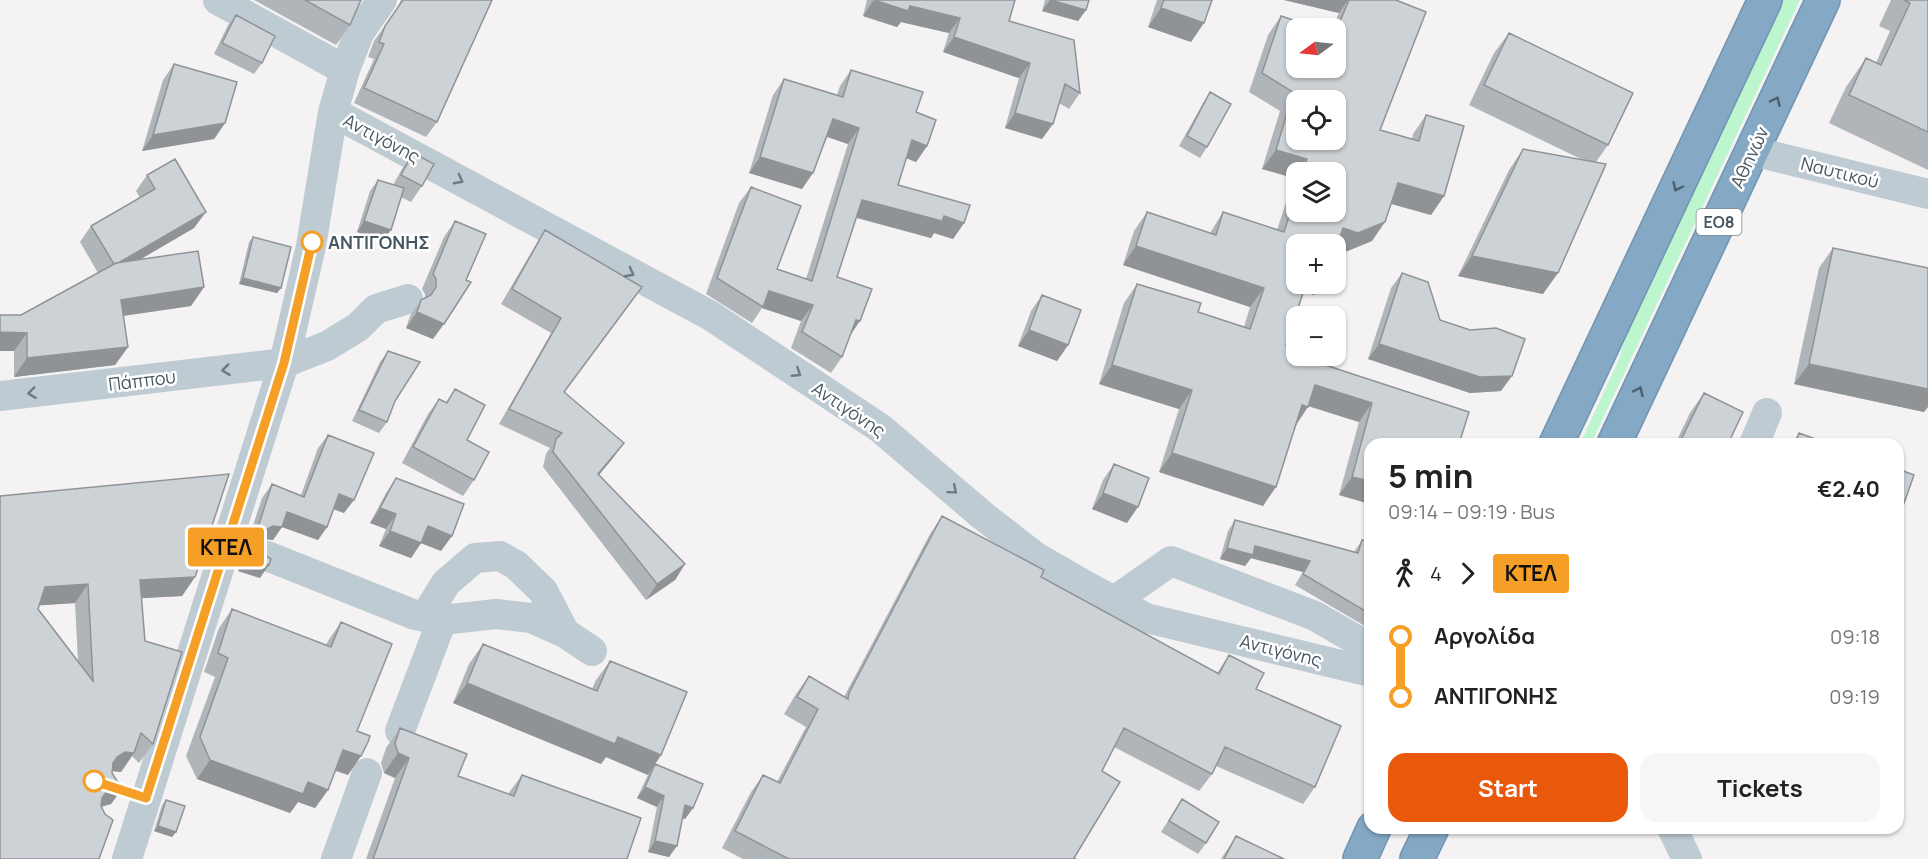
<!DOCTYPE html>
<meta charset="utf-8">
<style>
body{margin:0;font-family:Manrope,sans-serif;background:#f6f6f6;color:#222;height:100vh;display:flex;flex-direction:column;font-size:22px;white-space:nowrap}
*{box-sizing:border-box;margin:0}
p{font-size:20px;color:#767676}
.icon{flex:none;width:33px;height:33px;fill:none;stroke:currentColor;stroke-width:2;stroke-linecap:round;stroke-linejoin:round}
.map{position:relative;flex:1;overflow:hidden}
.drawer{position:absolute;left:1364px;top:438px;width:540px;height:396px;display:flex;flex-direction:column;background:#fff;border-radius:18px;box-shadow:0 2px 4px #0004}
.drawer>*{flex:none}
.badge{padding:0 12px;border-radius:4px;font-size:21px;line-height:39px}
.needle{width:39px;rotate:255deg}
.controls{position:absolute;left:1286px;top:18px;display:grid;gap:12px}
.controls a{display:grid;place-items:center;width:60px;height:60px;border-radius:12px;background:#fff;box-shadow:0 2px 4px #0004;font-size:30px}
.map>.badge{position:absolute;translate:-50% -50%;box-shadow:0 0 0 3px #fff}
.legs{display:flex;align-items:center;gap:9px;height:66px;padding:0 24px;font-size:20px}
.legs p{margin-inline-start:auto}
.headline{display:flex;align-items:center;justify-content:space-between;height:102px;padding:0 24px}
h1{font-size:33px;font-weight:700;line-height:45px}
.button{display:flex;gap:12px;margin-top:auto;padding:12px 24px}
.button a{flex:1;height:69px;border-radius:18px;background:#ea580c;color:#fff;font-size:24px;font-weight:700;line-height:69px;text-align:center}
.button a+a{background:#f6f6f6;color:#222}
ul{padding:0 24px;list-style:none}
li{display:flex;align-items:center;gap:21px;height:60px;font-size:22px}
li i{display:grid;place-items:center;width:9px;height:100%;margin:0 8px;background:currentColor}
li i::after{content:'';width:15px;height:15px;margin:-8px;border:4px solid;border-radius:50%;background:#fff}
li p{margin-inline-start:auto}
li:first-child i{background:linear-gradient(#0000 50%,currentColor 0)}
li:last-child i{background:linear-gradient(currentColor 50%,#0000 0)}
.map>svg:first-child{display:block}
.green{fill:#bdf5ce}
.lines{fill:none;stroke-linecap:round;stroke-linejoin:round}
.highway-casing{stroke:#7094b1;stroke-width:36}
.minor{stroke:#becbd2;stroke-width:30}
.highway{stroke:#85a9c5;stroke-width:33}
.wall{fill:#b0b5b9;fill-rule:evenodd}
.shaded-wall{fill:#909396}
.building{fill:#cdd2d7;stroke:#909396;stroke-width:1.5;fill-rule:evenodd}
.oneway{stroke:#4d5f6c}
.oneway2{stroke:#6b7a84}
.line-1-casing{stroke:#fff;stroke-width:14}
.line-1{stroke:#f59f27;stroke-width:9}
.stop-1-dot{fill:#fff;stroke:#f59f27;stroke-width:3}
.labels{text-anchor:middle;dominant-baseline:central;stroke-width:5;stroke-linejoin:round;paint-order:stroke}
.shield{fill:#fff;stroke:#7e8991;stroke-width:1.5}
.shield-label{font-size:16px;font-weight:bold;fill:#475762}
.street-label{font-size:18px;fill:#475762;stroke:#fff}
.stop-label{font-size:18px;font-weight:bold;fill:#475762;stroke:#fff;text-anchor:start}
</style>
<div class="map">
<svg width="1928" height="859" viewBox="0 0 1928 859">
<rect width="100%" height="100%" fill="#f4f2f2"/>
<path class="green" d="M1781,0h19l-209,444h-11l39,-85 10,-34z"/>
<g class="lines">
<defs>
<path id="highway" d="M1556,444l209,-444
M1614,444l209,-444
M1360,859l14,-31
M1417,859l15,-31"/>
</defs>
<use href="#highway" class="highway-casing"/>
<path class="minor" d="M218,0l127,70
M333,112l378,204 169,112 103,88 53,41 52,30 58,31 224,54
M1752,151l176,43
M0,396l284,-33 43,-17 31,-19 18,-18 32,-10
M1754,444l13,-31
M267,556l148,59 27,5 54,-6 35,4 34,15 27,18
M1114,601l57,-40 144,55 50,29 5,11
M425,617l21,-34 29,-25 25,-2 16,9 27,26 22,42
M400,731l42,-111
M1672,828l15,31
M127,859l157,-496 27,-117 22,-134 12,-42 14,-37 23,-33
M336,859l31,-86"/>
<use href="#highway" class="highway"/>
</g>
<path class="wall" d="M254,0h107l-11,25 -14,20z
M401,0h2l34,122 -11,15 -72,-34 20,-44 -6,-2 6,-16 22,-31z
M867,0h148l-6,21 71,72 -11,16 -10,-6 -17,36 -37,-11 14,-50 -76,-26 6,-19 -48,-11 -4,5 -34,-11z
M1045,0h44l-3,10 -8,11 -36,-10z
M1157,0h55l-21,42 -43,-15z
M1284,0h112l-16,130 32,9 1,-5 13,-19 18,81 -13,19 -40,-11 -19,37 -27,11 -9,-3 -22,46 -11,-4 -17,54 36,19 147,48 -99,92 -31,-9 20,-73 -51,-16 -11,18 -34,82 -104,-34 20,-63 -80,-25 25,-81 13,-19 61,28 46,15 6,-20 -127,-42 11,-34 13,-19 63,21 13,-21 54,18 17,-52 -32,-9 18,-58 -31,-19 19,-57 13,-19 54,52v-40h-3l7,-15zM1296,172h39l-39,40z
M1891,0h37v170l-99,-47 17,-36 20,-29 10,5 14,-32 -11,-5z
M236,15l26,48 -8,11 -40,-20 14,-29z
M1509,33l99,112 -12,17 -53,132 -85,-18 51,-106 14,-21 60,11 -114,-55 25,-52z
M174,64l51,59 -11,16 -72,12 21,-71z
M851,70l65,42 11,34 -11,16 -10,-4 -8,27 66,38 -11,16 -19,-6 -3,5 -75,-20 -19,59 12,60 -7,20 -11,16 -40,-25 10,-27 -39,-13 -10,15 -46,-29 33,-91 12,-16 26,82 29,10 42,-135 -21,-7 -25,52 -53,-16 24,-78 11,-16 53,16 3,-9z
M1210,92l-3,55 -7,11 -21,-12 24,-43z
M413,153l9,33 -11,16 -10,-5 -18,44 -26,-9 13,-41 8,-11 15,5 9,-16z
M147,175l47,53 -53,31 63,28 -13,19 -68,10 5,31 -13,18 -101,12v-26h-14v-36h21l77,-42 -18,-31 11,-16 49,-28 -4,-7z
M455,221l-22,118 -27,-11 4,-12 11,-16 4,-1v-5l-3,-5 22,-52z
M545,230l86,72 -67,90 49,66 -14,17 86,89 -10,16 -29,20 -103,-133 3,-13 4,-6 -51,-24 52,-91 -50,-29 34,-58z
M253,237l28,51 -4,5 -38,-9 10,-42z
M1833,248l91,164 -130,-28 25,-116z
M1402,273l38,47 61,71 -31,2 -102,-34 23,-71z
M1042,295l26,50 -11,16 -39,-15 13,-35z
M388,351l7,50 -8,21 -8,11 -27,-12 28,-59z
M455,389l12,51 7,40 -11,16 -61,-33 26,-49 11,-15 7,3z
M1704,393l24,51h-53l15,-31z
M1799,433l30,11h-38z
M328,435l16,78 -10,-4 -7,18 -9,13 -36,-13 -9,13 -9,-1 -4,2v37l-22,-7 24,-73 10,-14 29,11 17,-47z
M1114,464l13,59 -35,-14 11,-29z
M396,478l45,73 -20,-8 -10,15 -32,-12 7,-17 -16,-6 16,-30z
M0,496l195,81 -13,19 -41,2 12,146 -14,19 -7,-7 -11,16 -8,-1 -1,2 5,8 7,5 -13,18 -9,3zM75,603l3,58 -40,-52 2,-4z
M942,516l99,61 176,96 12,-18 27,34 59,98 -12,17 -87,-38 -4,8 -13,17 -85,-44 -12,24 -28,87 2,1h-333l-21,-11 29,-56 12,-17 14,7 29,-55 -22,-13 12,-20 13,-18 35,21 86,-163z
M1235,520l119,32 8,-12 8,2v87l-75,-44 8,-13 -52,-14 -6,8 -25,-7 8,-28z
M232,609l94,36 2,-4 13,-19 20,134 -13,19 -13,-4 -7,19 -13,18 -17,-6 -8,11 -93,-34 -11,-23 29,-79 -11,-5 15,-44z
M483,644l109,45 4,-9 14,-19 51,94 -6,9 38,44 -8,11 -3,-1 -13,39 -21,-5 9,-45 -20,-9 11,-23 -42,-18 -5,7 -148,-61 16,-39z
M400,728l58,48 50,18 14,-19 105,84h-261l29,-81 -11,-5 -3,-10 5,-15z
M1182,799l24,44 -8,11 -37,-22z
M166,800l10,32 -4,5 -18,-6 8,-26z
M1236,836l48,23h-63z"/>
<path class="shaded-wall" d="M1050,0l36,10 -8,11 -36,-10z
M1284,0h64l-9,13z
M873,1l37,5 50,12 -11,15 -48,-11 -4,5 -34,-11z
M1161,8l43,15 -13,19 -43,-15z
M954,37l76,26 -11,15 -76,-26z
M1015,113l38,11 -11,15 -37,-11z
M833,119l26,9 -11,16 -26,-9z
M225,123l-11,16 -72,12 11,-16z
M912,140l15,6 -11,16 -15,-6z
M1276,150l31,9 -9,13h-2v3l-2,3 -32,-9z
M760,157l53,16 -11,16 -53,-16z
M1398,183l46,13 -13,19 -46,-13z
M862,200l82,16 20,7 -11,16 -19,-6 -3,5 -80,-22z
M206,212l-12,16 -91,53 11,-15z
M364,221l27,9 -8,11 -26,-9z
M1385,222l-13,19 -27,11 -10,-3 8,-21z
M1136,246l128,42 -14,19 -127,-42z
M1472,256l86,17 -15,21 -85,-18z
M243,278l38,10 -4,5 -38,-9z
M1301,284h21l-8,11 -17,-6z
M204,287l-13,19 -83,12 13,-18z
M769,291l44,14 -12,16 -39,-13z
M417,312l27,12 -11,15 -27,-11z
M856,320l4,1 -11,16z
M1029,330l39,15 -11,16 -39,-15z
M0,332l27,1 -13,18h-14z
M1379,344l133,32 -11,15 -31,2 -102,-34z
M128,347l-13,18 -101,12 13,-19z
M1809,364l119,25v18l-4,5 -130,-28z
M1112,365l80,25 -13,19 -80,-25z
M1315,385l57,18 -13,19 -57,-18z
M1302,405l6,2 -13,19z
M624,443l-11,15 -26,31 11,-15z
M1172,453l104,34 -13,19 -104,-34z
M1352,477l18,4v23l-31,-9z
M1103,493l35,14 -11,16 -35,-14z
M339,494l15,6 -10,13 -14,-5z
M380,508l16,6 -10,15 -16,-6z
M287,512l40,15 -9,13 -36,-13 -9,13 -9,-1 -8,4 9,-13z
M428,526l24,10 -11,15 -20,-8 -10,15 -32,-12 11,-15z
M1255,546l55,15 -7,11 -52,-14 -6,8 -25,-7 7,-11z
M248,558l21,7 -9,13 -22,-7z
M685,564l-10,16 -29,20 11,-16z
M195,577l-13,19 -55,3 13,-19z
M88,584l-13,19 -43,3 13,-19z
M467,683l151,54 43,18 -13,20 -42,-18 -5,7 -148,-61z
M343,750l18,6 -13,19 -18,-7z
M125,752l9,1 -13,19 -9,-1 -8,5 13,-19z
M398,753l11,5 -14,20 -11,-5z
M210,760l98,22 20,8 -13,18 -17,-6 -8,11 -93,-34z
M124,786l-13,18 -17,4 14,-18z
M645,787l19,9 -7,11 -20,-9z
M685,805l8,3 -8,11 -8,-3z
M158,826l18,6 -4,5 -18,-6z
M655,841l22,5 -8,11 -21,-5z"/>
<path class="building" d="M305,0h56l-11,25z
M403,0h89l-55,122 -73,-34 20,-44 -5,-2 6,-16z
M874,0h141l-6,21 65,19 6,53 -15,-9 -12,40 -38,-11 15,-50 -76,-26 6,-19 -50,-12 -2,5z
M1050,0h39l-3,10z
M1164,0h48l-8,23 -43,-15z
M1349,0h47l30,12 -46,118 39,11 7,-26 38,11 -20,70 -46,-13 -13,39 -27,11 -15,-5 -8,24v-8h-39v40h10l-20,61 10,3v8h24l4,1 -2,7 147,48 -10,32h-89v37l-18,-4 20,-74 -57,-18 -7,22 -6,-2 -26,82 -104,-34 20,-63 -80,-25 25,-81 64,19 -3,9 52,17 14,-41 -128,-42 11,-34 69,23 7,-23 61,20 12,-38v18h39v-40h-32l4,-13 -31,-9 17,-58 -31,-19 19,-57 37,12h-22v40h39v-35zM1296,100h39v40h-39z
M1904,0h24v132l-79,-37 17,-37 15,7 29,-62z
M236,15l39,21 -13,27 -40,-20z
M1509,33l124,60 -25,52 -124,-60z
M174,64l63,18 -12,41 -72,12z
M851,70l72,22 -7,20 20,8 -9,26 -15,-6 -14,45 72,20 -6,18 -20,-7 -2,5 -80,-21 -25,77 35,12 -12,32 -4,-1 -14,37 -40,-25 11,-27 -44,-14 -6,16 -46,-29 34,-91 50,19 -24,63 35,12 47,-153 -26,-9 -20,54 -53,-16 24,-78 59,18z
M1210,92l21,12 -24,43 -20,-11z
M1523,149l83,15 -48,109 -86,-17z
M413,153l21,11 -12,22 -21,-11z
M175,159l31,53 -86,50 -6,2 -23,-38 64,-37 -8,-14z
M378,180l26,8 -13,42 -27,-9z
M455,221l31,13 -20,46 5,2 -27,42 -27,-12 4,-12 10,-5 5,-8v-8l-3,-5z
M545,230l97,57 -78,105 60,51 -26,31 87,90 -28,20 -104,-132 3,-13 6,-6 -53,-24 52,-91 -49,-29z
M253,237l38,10 -10,41 -38,-10z
M1833,248l95,20v121l-119,-25z
M198,251l6,36 -83,13 7,47 -101,11v-25l-27,-1v-17h21l95,-52z
M1402,273l26,9 12,38 30,10 26,-2 29,11 -13,37 -32,1 -101,-33z
M1042,295l39,15 -13,35 -39,-15z
M388,351l32,11 -25,39 -8,21 -28,-12z
M455,389l30,16 -18,35 22,12 -15,28 -61,-33 26,-48 8,4z
M1704,393l39,19 -15,32h-49z
M1799,433l30,11h-34z
M328,435l46,18 -20,47 -15,-6 -12,33 -40,-15 -5,15 -9,-1 -8,4 -5,7 -1,9 4,8 8,5 -2,6 -21,-7 24,-74 32,13z
M1114,464l35,14 -11,29 -35,-14z
M1898,469l16,6 -16,45z
M229,474l-34,103 -55,3 5,61 37,11 -29,92 -12,-11 -7,20 -9,-1 -8,5 -4,6 -1,10 5,8 7,5 -16,4 -6,8 -1,8 4,8 8,6 -14,39h-99v-363zM88,584l5,97 -55,-72 7,-22z
M396,478l68,26 -12,32 -24,-10 -7,17 -31,-12 6,-17 -16,-6z
M942,516l102,54 -3,7 178,97 10,-19 35,18 -8,16 85,37 -26,61 -90,-40 -13,27 -88,-46 -22,43 18,11 -46,76 2,1h-287l-54,-28 28,-56 17,8 38,-74 -21,-12 12,-21 39,23 1,-6z
M1235,520l123,33 4,-13 8,2v72l-67,-40 7,-13 -55,-15 -2,9 -26,-7z
M232,609l99,38 10,-25 51,22 -35,87 13,5 -2,6 -7,14 -18,-6 -15,40 -20,-8 -5,12 -93,-34 -10,-23 28,-79 -10,-5z
M483,644l114,47 13,-30 77,31 -26,63 -43,-18 -3,7 -148,-61z
M400,728l67,26 -9,22 56,20 8,-21 119,43 -14,41h-254l36,-101 -11,-5 -3,-10z
M655,764l48,20 -10,24 -8,-3 -8,41 -22,-5 9,-45 -19,-9z
M1182,799l37,23 -13,21 -37,-22z
M166,800l19,6 -9,26 -18,-6z
M1236,836l48,23h-60z"/>
<defs><path id="oneway-chevron" d="M-2-3.5L2.5 0L-2 3.5" fill="none" stroke-width="1.6" stroke-linecap="round" stroke-linejoin="round" transform="scale(1.5)"/></defs>
<g class="oneway">
<use href="#oneway-chevron" transform="translate(1776 101) rotate(-65)"/>
<use href="#oneway-chevron" transform="translate(1677 187) rotate(115)"/>
<use href="#oneway-chevron" transform="translate(1639 391) rotate(-65)"/>
</g>
<g class="oneway2">
<use href="#oneway-chevron" transform="translate(459 180) rotate(28)"/>
<use href="#oneway-chevron" transform="translate(630 273) rotate(28)"/>
<use href="#oneway-chevron" transform="translate(226 370) rotate(173)"/>
<use href="#oneway-chevron" transform="translate(797 373) rotate(33)"/>
<use href="#oneway-chevron" transform="translate(32 393) rotate(173)"/>
<use href="#oneway-chevron" transform="translate(953 490) rotate(40)"/>
</g>
<g class="lines">
<defs>
<path id="line-1" d="M94,781l52,17 138,-435 28,-121"/>
</defs>
<use href="#line-1" class="line-1-casing"/>
<use href="#line-1" class="line-1"/>
</g>
<g class="stop-1-dot">
<circle cx="312" cy="242" r="10"/>
<circle cx="94" cy="781" r="10"/>
</g>
<g class="labels">
<rect class="shield" x="1696.5" y="209" width="45" height="26" rx="4.5"/>
<g class="shield-label">
<text x="1719" y="222">ΕΟ8</text>
</g>
<g class="street-label">
<text transform="translate(382 138) rotate(28)">Αντιγόνης</text>
<text transform="translate(1749 157) rotate(-65)">Αθηνών</text>
<text transform="translate(1840 172) rotate(14)">Ναυτικού</text>
<text transform="translate(142 380) rotate(-7)">Πάππου</text>
<text transform="translate(849 409) rotate(34)">Αντιγόνης</text>
<text transform="translate(1281 650) rotate(14)">Αντιγόνης</text>
</g>
<g class="stop-label">
<text x="328" y="242">ΑΝΤΙΓΟΝΗΣ</text>
</g>
</g>
</svg>
<div class="controls">
<a><svg class="needle" viewBox="-14 -14 28 28"><path d="M0-13l5 13h-10z" fill="#e53935"/><path d="M0 13l5-13h-10z" fill="#767676"/></svg></a>
<a><svg class="icon" aria-label="locate" viewBox="0 0 24 24"><circle cx="12" cy="12" r="6"/><path d="M12 2v4M12 18v4M2 12h4M18 12h4"/></svg></a>
<a><svg class="icon" aria-label="layers" viewBox="0 0 24 24"><path d="M12 4l9 5-9 5-9-5zM3 14l9 5 9-5"/></svg></a>
<a>+</a>
<a>−</a>
</div>
<b class="badge" style="left:226px;top:547px;background:#f59f27;color:#111">ΚΤΕΛ</b>
<section class="drawer">
<div class="headline"><div><h1>5 min</h1><p>09:14 – 09:19 · Bus</p></div><b>€2.40</b></div>
<div class="legs"><svg class="icon" aria-label="walk" viewBox="0 0 24 24"><circle cx="13" cy="4" r="2"/><path d="M13 8l-2 6 4 7M11 14l-3 7M7 12l3-4h3l4 4"/></svg>4<svg class="icon" aria-label="forward" viewBox="0 0 24 24"><path d="M9 5l7 7-7 7"/></svg><b class="badge" style="background:#f59f27;color:#111">ΚΤΕΛ</b></div>
<ul>
<li><i style="color:#f59f27"></i><b>Αργολίδα</b><p>09:18</p></li>
<li><i style="color:#f59f27"></i><b>ΑΝΤΙΓΟΝΗΣ</b><p>09:19</p></li>
</ul>
<div class="button"><a>Start</a><a>Tickets</a></div>
</section>
</div>
